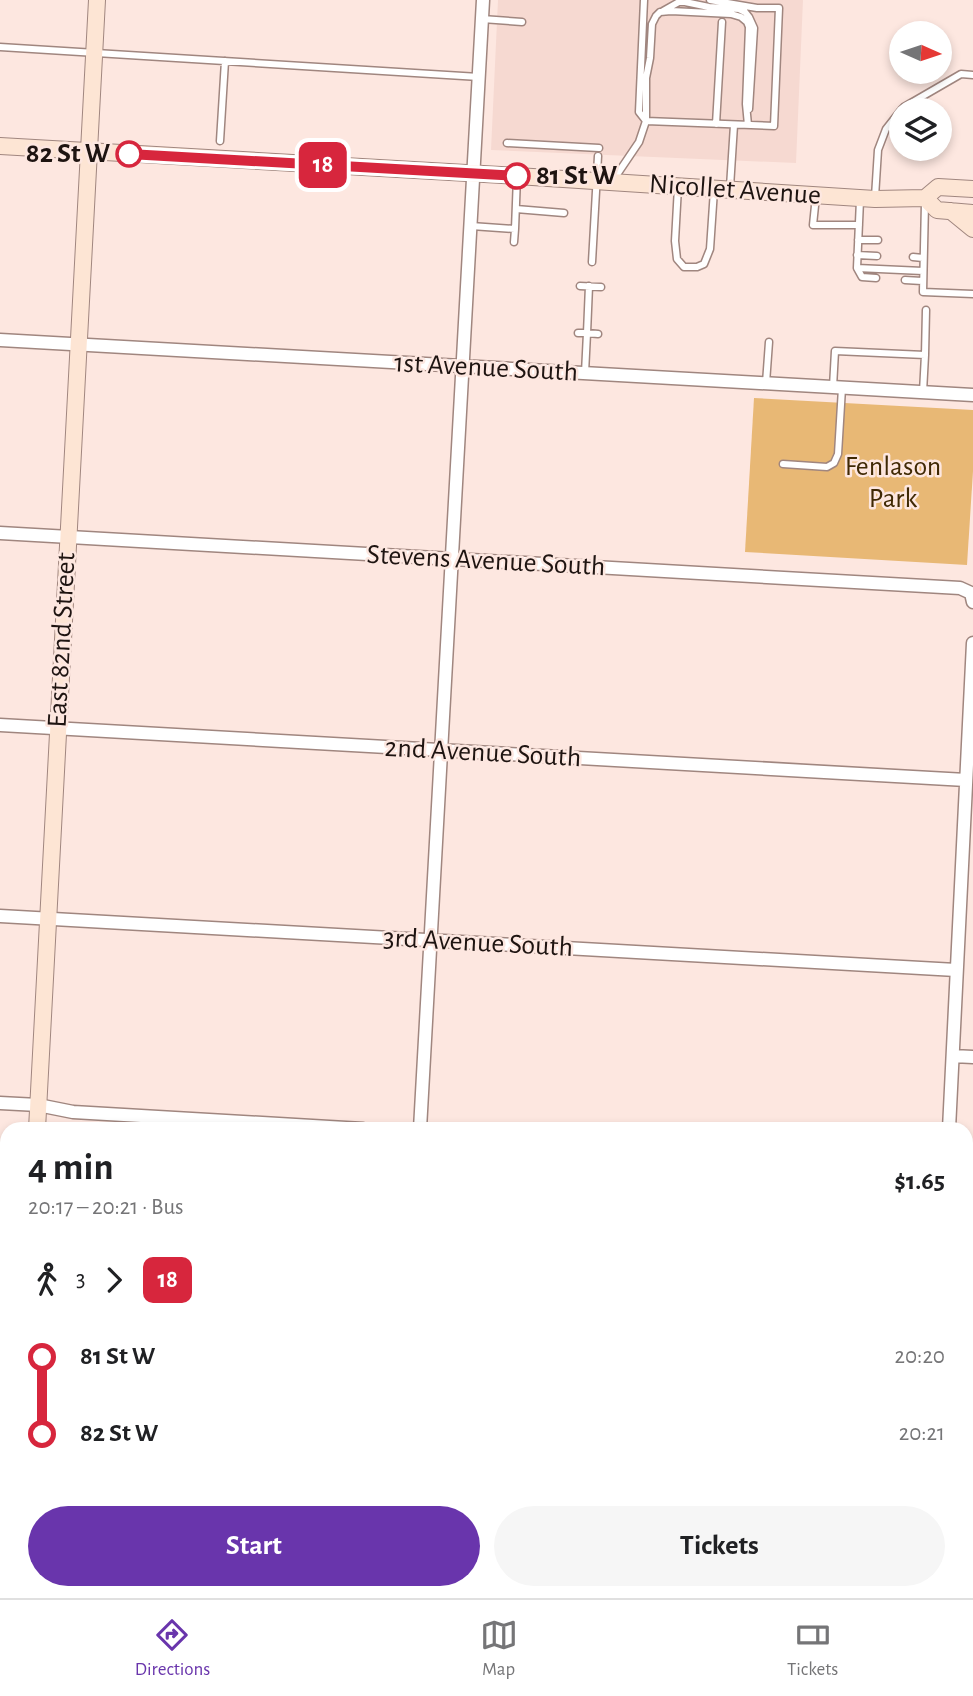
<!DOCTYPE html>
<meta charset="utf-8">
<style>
body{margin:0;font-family:"Alegreya Sans",sans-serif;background:#f6f6f6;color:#202124;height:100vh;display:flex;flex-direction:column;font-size:26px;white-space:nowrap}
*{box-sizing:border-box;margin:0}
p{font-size:23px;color:#757577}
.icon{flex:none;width:38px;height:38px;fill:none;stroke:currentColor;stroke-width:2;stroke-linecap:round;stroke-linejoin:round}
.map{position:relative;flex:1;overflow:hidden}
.details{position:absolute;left:0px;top:1122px;width:973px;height:478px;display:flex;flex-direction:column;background:#fff;border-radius:21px 21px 0 0;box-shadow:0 4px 10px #0003}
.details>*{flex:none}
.badge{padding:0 14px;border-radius:10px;font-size:24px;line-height:46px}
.needle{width:46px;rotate:93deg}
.buttons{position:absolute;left:889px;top:21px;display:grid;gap:14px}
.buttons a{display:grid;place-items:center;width:63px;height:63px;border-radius:50%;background:#fff;box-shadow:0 4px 10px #0003;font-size:35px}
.map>.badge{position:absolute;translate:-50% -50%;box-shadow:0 0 0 4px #fff}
.legs{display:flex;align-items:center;gap:10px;height:77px;padding:0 28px;font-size:23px}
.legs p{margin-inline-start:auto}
.head{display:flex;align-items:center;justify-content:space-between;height:119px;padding:0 28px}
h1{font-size:38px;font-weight:600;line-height:52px}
.cta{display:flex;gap:14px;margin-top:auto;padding:14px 28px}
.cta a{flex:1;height:80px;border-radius:42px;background:#6935ac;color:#fff;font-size:28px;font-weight:600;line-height:80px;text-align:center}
.cta a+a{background:#f6f6f6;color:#202124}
ul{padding:0 28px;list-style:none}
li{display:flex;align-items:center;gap:24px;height:77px;font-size:26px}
li i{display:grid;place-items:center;width:10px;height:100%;margin:0 9px;background:currentColor}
li i::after{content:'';width:18px;height:18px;margin:-9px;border:5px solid;border-radius:50%;background:#fff}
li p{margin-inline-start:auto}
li:first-child i{background:linear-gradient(#0000 50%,currentColor 0)}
li:last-child i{background:linear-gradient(currentColor 50%,#0000 0)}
.tab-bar{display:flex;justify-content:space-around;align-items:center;height:98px;border-top:2px solid #e0e0e0;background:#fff;font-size:19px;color:#757577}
.tab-bar a{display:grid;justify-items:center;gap:4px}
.tab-bar .on{color:#6935ac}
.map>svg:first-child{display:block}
.built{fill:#f6d9d1}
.green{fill:#e8b875}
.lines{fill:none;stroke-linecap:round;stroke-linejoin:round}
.lane-casing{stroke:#a0867f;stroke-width:9}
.street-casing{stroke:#a0867f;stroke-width:15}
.secondary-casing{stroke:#a0867f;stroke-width:18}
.lane{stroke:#fff;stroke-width:6}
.street{stroke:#fff;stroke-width:12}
.secondary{stroke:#fde5d4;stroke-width:16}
.line-1-casing{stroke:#fff;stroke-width:16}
.line-1{stroke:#d7263d;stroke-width:10}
.stop-1-dot{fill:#fff;stroke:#d7263d;stroke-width:3.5}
.labels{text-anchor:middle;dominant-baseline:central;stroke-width:5;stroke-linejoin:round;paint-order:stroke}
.stop-label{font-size:28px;font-weight:bold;fill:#1e1411;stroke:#fde7e0;text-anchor:end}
.street-label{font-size:28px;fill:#1e1411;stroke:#fde7e0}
.park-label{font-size:28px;fill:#402904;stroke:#fde7e0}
</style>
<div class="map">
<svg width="973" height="1598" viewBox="0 0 973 1598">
<rect width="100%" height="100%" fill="#fde7e0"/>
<path class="built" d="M498,0h305l-7,163 -305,-13z"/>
<path class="green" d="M754,398l219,12v61l-6,94 -222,-13z"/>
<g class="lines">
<defs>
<path id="lane" d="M710,0l47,8h22l-5,118 -128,-5v-43l4,-20 2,-34 4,-8 4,-4 11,-1 60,3 10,3 6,5 2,5 -3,77 2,21
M663,11l16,-9h6l24,5 30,2 6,3 4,5 5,11 -5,81
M482,19l40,3
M0,47l479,30
M901,110l3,-3 57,-33 12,1
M716,124l6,-102
M220,141l5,-80
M507,143l92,5
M614,179l25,-37 7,-21 -7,-9 5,-112
M678,187l-3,54 2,18 7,8h13l7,-3 6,-15 4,-59
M730,187l4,-62
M816,196l-3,29h46
M875,197l3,-47 8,-21 15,-19
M860,200l-3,68 5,9 14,1
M925,203l-2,89 50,2
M516,209l48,4
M471,226l44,3 2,-52
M858,240h20
M514,242l1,-13
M857,255l20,1
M913,257l10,1
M592,262l6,-106
M857,268l66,3
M905,280l17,1
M580,286l21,1
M578,333h9l2,-47
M925,355l1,-45
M585,373l2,-40 11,1
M766,383l3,-41
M833,387l2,-36 90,4 -2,37
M783,464l44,3 7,-4 4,-9 4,-66
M966,1385h7
M873,1598v-6
M921,1598v-6"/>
<path id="street" d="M0,340l973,55
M0,533l960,55 11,5 2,9
M0,725l966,55
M0,916l956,54
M953,1056l20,1
M0,1103l38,2 35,7 290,17
M420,1129l63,-1129
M949,1129l24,-486
M0,1301h7
M0,1494h7
M394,1598l1,-6"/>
<path id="secondary" d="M0,146l517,30 358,23 50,-1 13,-11 35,2
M925,198l12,12 36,3
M951,211l22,18
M37,1129l60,-1129
M12,1598v-6
M969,1598l4,-107"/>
</defs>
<use href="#lane" class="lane-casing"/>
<use href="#street" class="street-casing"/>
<use href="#secondary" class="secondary-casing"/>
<use href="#lane" class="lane"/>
<use href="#street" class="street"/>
<use href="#secondary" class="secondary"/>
</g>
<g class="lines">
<defs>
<path id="line-1" d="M129,154l388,22"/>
</defs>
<use href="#line-1" class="line-1-casing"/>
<use href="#line-1" class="line-1"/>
</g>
<g class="stop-1-dot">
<circle cx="129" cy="154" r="12"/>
<circle cx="517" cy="176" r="12"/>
</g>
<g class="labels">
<g class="stop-label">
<text x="110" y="154">82 St W</text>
<text x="536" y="176" text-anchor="start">81 St W</text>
</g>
<g class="street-label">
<text transform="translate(735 190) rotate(4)">Nicollet Avenue</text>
<text transform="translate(486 368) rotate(3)">1st Avenue South</text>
<text transform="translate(486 561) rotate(3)">Stevens Avenue South</text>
<text transform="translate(62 640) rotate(-87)">East 82nd Street</text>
<text transform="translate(483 753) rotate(3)">2nd Avenue South</text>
<text transform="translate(478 943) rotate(3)">3rd Avenue South</text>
</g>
<g class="park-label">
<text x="893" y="467">Fenlason<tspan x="893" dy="32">Park</tspan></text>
</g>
</g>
</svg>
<div class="buttons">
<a><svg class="needle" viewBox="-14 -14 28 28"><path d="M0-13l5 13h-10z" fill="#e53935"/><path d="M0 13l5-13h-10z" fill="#757577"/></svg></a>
<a><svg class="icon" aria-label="layers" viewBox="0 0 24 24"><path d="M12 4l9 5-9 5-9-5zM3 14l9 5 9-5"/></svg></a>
</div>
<b class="badge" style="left:323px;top:165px;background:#d7263d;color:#fff">18</b>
<section class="details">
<div class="head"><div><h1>4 min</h1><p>20:17 – 20:21 · Bus</p></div><b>$1.65</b></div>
<div class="legs"><svg class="icon" aria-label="walk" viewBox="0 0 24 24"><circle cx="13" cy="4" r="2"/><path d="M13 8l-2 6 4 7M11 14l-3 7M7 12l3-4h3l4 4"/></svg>3<svg class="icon" aria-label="forward" viewBox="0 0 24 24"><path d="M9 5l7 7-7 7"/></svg><b class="badge" style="background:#d7263d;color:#fff">18</b></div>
<ul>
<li><i style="color:#d7263d"></i><b>81 St W</b><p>20:20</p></li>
<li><i style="color:#d7263d"></i><b>82 St W</b><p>20:21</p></li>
</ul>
<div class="cta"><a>Start</a><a>Tickets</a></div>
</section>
</div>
<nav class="tab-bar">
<a class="on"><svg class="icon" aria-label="directions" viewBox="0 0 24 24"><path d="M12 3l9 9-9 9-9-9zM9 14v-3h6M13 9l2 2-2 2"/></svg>Directions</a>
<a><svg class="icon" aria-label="map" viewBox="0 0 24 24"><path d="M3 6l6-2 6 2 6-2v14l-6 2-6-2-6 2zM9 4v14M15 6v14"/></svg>Map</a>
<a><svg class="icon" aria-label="tickets" viewBox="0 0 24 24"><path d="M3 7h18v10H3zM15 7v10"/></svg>Tickets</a>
</nav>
